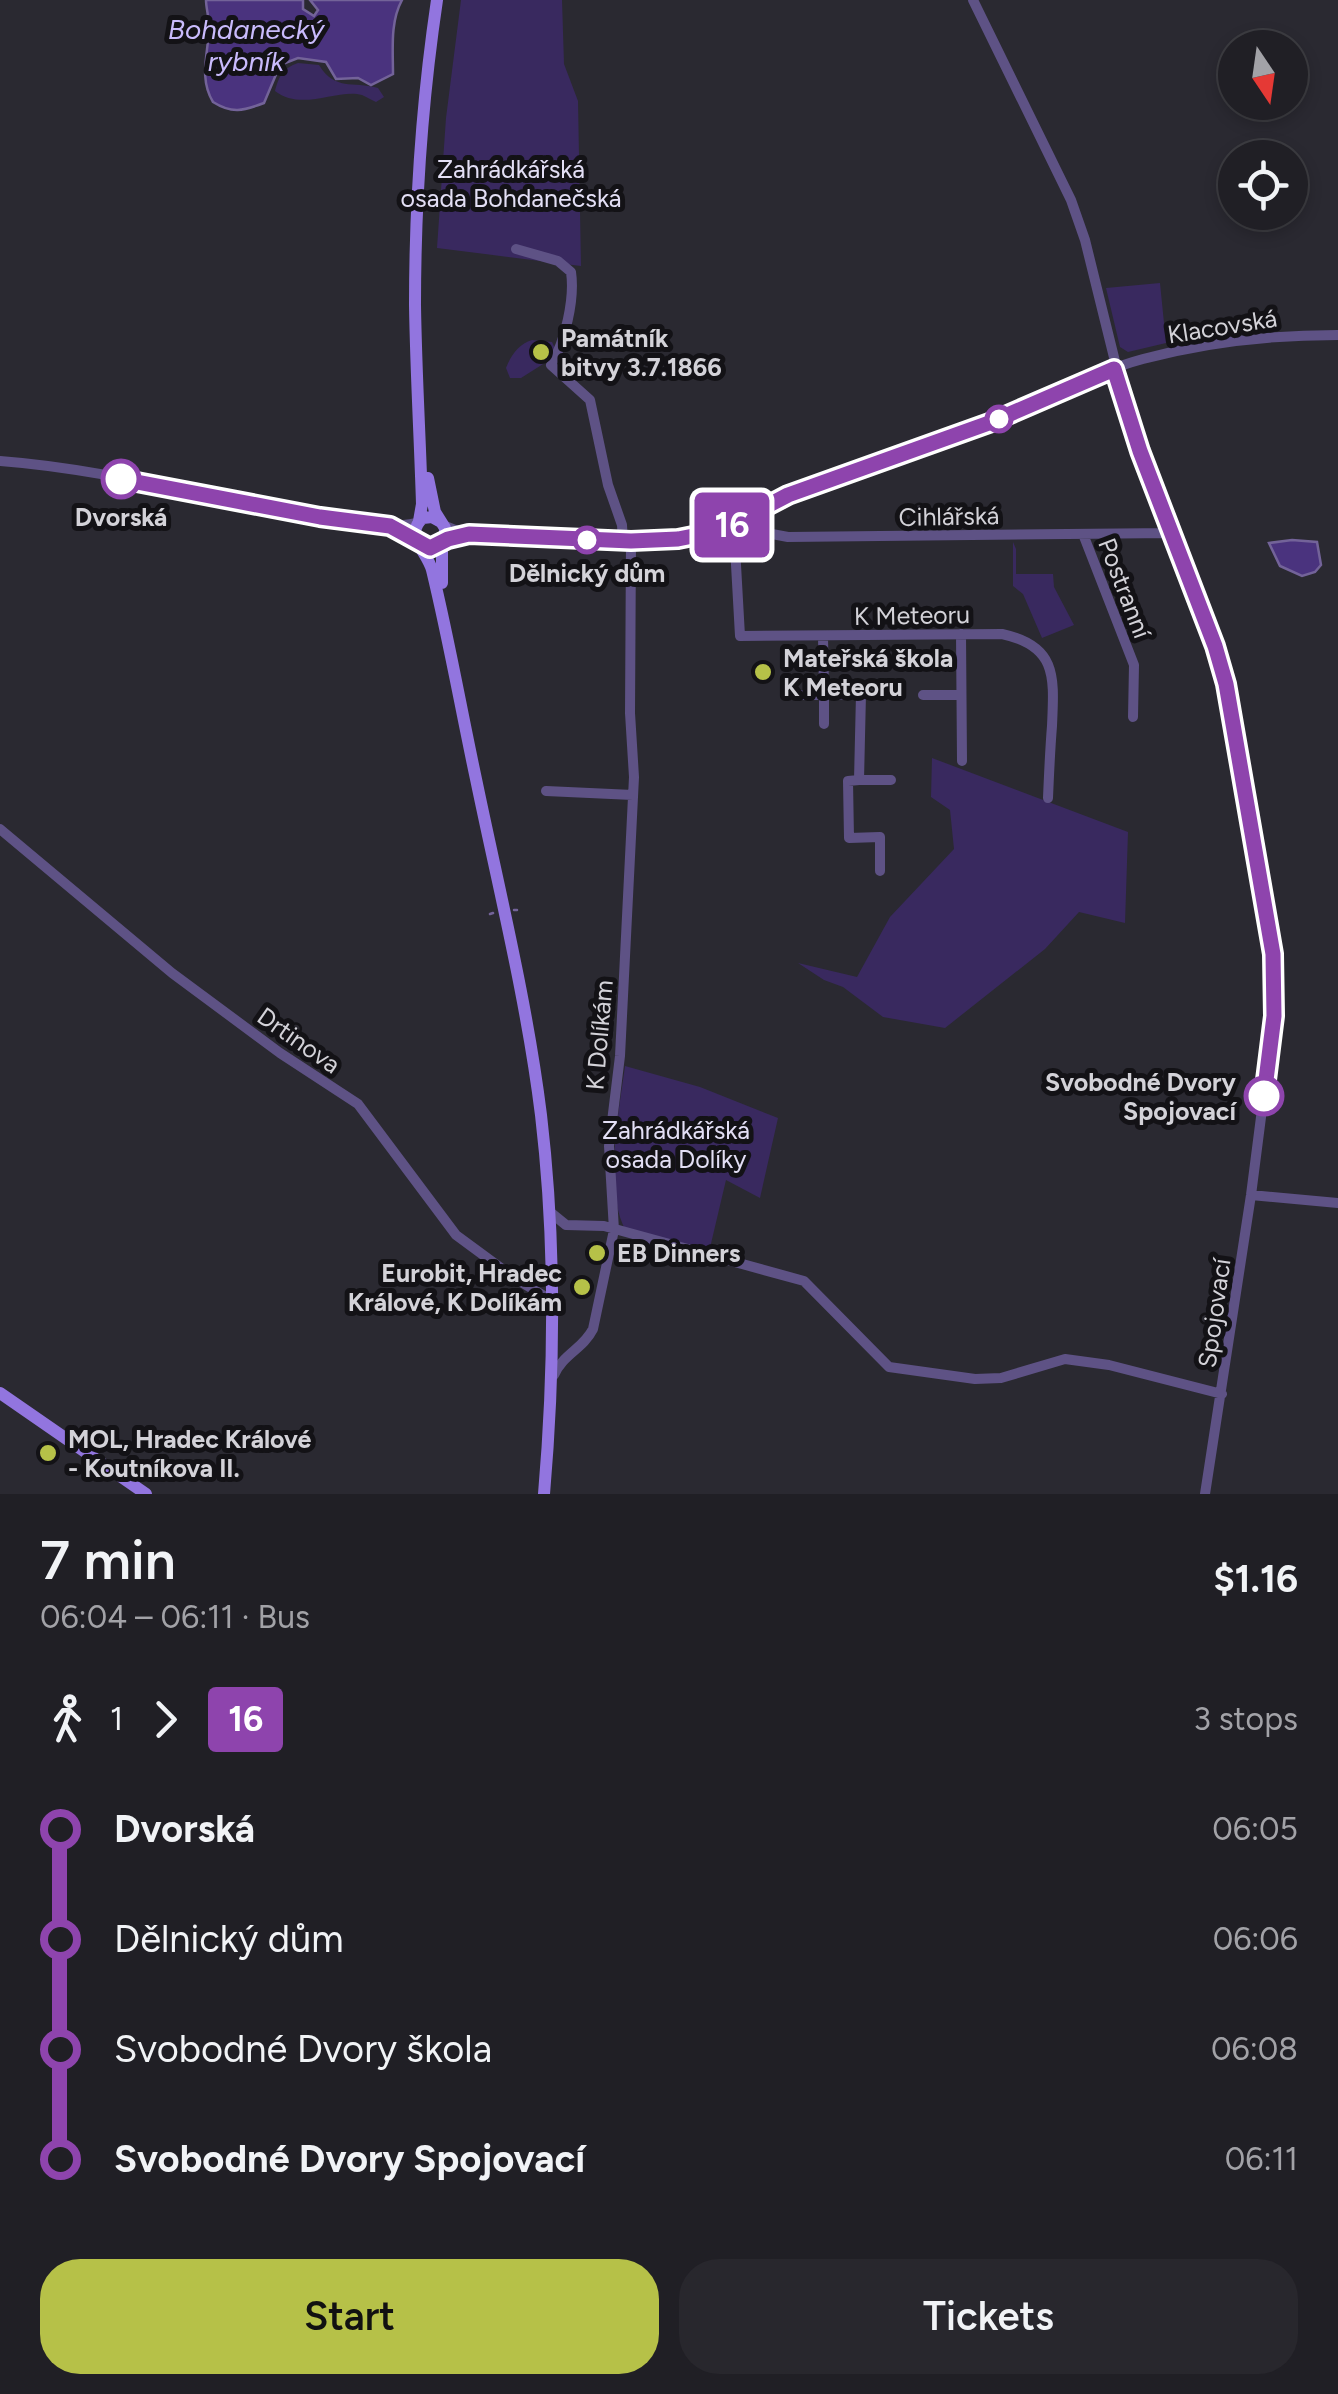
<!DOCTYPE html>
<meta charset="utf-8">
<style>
body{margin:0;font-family:Figtree,sans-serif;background:#28272d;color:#f1f3f6;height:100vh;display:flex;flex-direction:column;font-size:38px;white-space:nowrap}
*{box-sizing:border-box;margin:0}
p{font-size:32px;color:#a2a2a7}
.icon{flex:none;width:55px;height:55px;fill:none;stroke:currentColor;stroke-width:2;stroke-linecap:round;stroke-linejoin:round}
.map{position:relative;height:1494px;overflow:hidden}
.sheet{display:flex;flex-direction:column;background:#201f25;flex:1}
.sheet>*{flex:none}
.badge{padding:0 20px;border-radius:8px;font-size:35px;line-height:65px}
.needle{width:65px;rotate:167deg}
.controls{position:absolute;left:1218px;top:30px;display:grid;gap:20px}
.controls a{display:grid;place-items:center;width:90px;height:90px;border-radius:50%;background:#201f25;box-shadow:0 5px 15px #0003,0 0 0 2px #3d3d42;font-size:50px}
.map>.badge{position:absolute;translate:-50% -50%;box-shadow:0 0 0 5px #fff}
.legs{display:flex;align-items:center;gap:15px;height:110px;padding:0 40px;font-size:32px}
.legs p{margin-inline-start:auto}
.summary{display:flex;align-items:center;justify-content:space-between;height:170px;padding:0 40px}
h1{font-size:55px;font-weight:600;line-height:75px}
.primary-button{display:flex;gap:20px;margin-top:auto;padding:20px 40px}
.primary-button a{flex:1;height:115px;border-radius:40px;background:#b6c148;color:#111;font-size:40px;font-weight:600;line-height:115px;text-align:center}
.primary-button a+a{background:#28272d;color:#f1f3f6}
ul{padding:0 40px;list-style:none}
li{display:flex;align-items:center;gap:35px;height:110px;font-size:38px}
li i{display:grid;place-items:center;width:15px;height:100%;margin:0 12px;background:currentColor}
li i::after{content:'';width:25px;height:25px;margin:-12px;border:8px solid;border-radius:50%;background:#201f25}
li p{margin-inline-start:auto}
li:first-child i{background:linear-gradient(#0000 50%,currentColor 0)}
li:last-child i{background:linear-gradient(currentColor 50%,#0000 0)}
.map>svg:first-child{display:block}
.green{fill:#39295f}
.water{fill:#4a337e;stroke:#736399;stroke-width:2.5}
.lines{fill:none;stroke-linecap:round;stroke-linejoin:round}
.stream{stroke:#736399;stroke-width:2.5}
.minor{stroke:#5e5285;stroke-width:10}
.major{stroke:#9275df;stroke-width:12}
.line-1-casing{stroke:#fff;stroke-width:22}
.line-1{stroke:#8e44ad;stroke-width:15}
.poi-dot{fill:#b6c148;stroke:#131216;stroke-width:4}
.stop-1-dot{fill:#fff;stroke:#8e44ad;stroke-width:5}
.labels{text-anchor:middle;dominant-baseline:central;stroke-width:10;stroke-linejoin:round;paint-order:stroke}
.park-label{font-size:25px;fill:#e3dff5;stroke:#131216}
.street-label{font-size:25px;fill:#d3d2d8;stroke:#131216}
.poi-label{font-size:25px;font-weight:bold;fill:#d3d2d8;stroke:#131216;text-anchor:start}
.stop-label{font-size:25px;font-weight:bold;fill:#d3d2d8;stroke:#131216}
.water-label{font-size:28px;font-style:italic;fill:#c9bbfc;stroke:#131216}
</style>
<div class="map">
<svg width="1338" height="1494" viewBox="0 0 1338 1494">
<rect width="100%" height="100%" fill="#2a2931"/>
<path class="green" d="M461,0h101l2,64 14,37 3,165 -144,-18 9,-130z
M298,63l21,2c16,26 33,16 59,23l6,9 -8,5c-5,-2 -9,-5 -14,-7 -24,-7 -60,17 -87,-4 4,-15 8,-23 23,-28z
M1160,283l6,60 -38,9 -8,-5 -14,-59z
M532,340l20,2 3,6 -4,11 -30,19h-11l-4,-10c5,-13 13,-24 26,-28z
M1013,542l3,7v25h37l1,13 20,38 -32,13 -19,-44 -10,-8z
M932,758l196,74 -3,91 -46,-11 -34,37 -100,79 -62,-11 -40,-30 -19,-7 -26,-17 59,14 33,-60 64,-68 -4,-39 -19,-13z
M625,1066l75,21 78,31 -18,80 -34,-18 -17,72 -83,-21c-23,-41 -7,-119 -1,-165z"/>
<path class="water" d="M206,0h97v9l11,7 4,-6 -8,-10h92c-12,22 -9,49 -9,74l-22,11 -13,-7 -22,1 -10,-17 -28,-4 -18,7 -16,38c-21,8 -32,11 -51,-1 -15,-25 -4,-50 -4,-76 0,-9 -3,-18 -3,-26z
M1292,540l25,2 4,23 -6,7 -13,4 -22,-10 -11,-23z"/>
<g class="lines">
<path class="stream" d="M514,910h3
M490,914l3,-1"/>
<path class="minor" d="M973,0l98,200 14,40 44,178 86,228 16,66 42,242 1,62 -23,179 -46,299
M516,249l42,12 13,11c4,27 -6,70 -20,93l39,35 18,85 14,40 1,16
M0,461c92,7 183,30 273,47 45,9 98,25 144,15
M443,525c34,16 75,14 112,14 49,1 103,7 151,-5 30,-8 55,-27 82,-39 65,-28 135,-47 201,-72 51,-19 101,-50 154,-64 63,-17 130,-24 195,-24
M729,526l6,21 5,89 262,-2c56,12 52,44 50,92 -2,24 -3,48 -4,72
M729,526l59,11 382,-4
M1083,534l51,131 -1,52
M961,634l1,127
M823,636l1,59 37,-1 -2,86h32
M797,695h27v29
M923,695h38
M859,780l-11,1 1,57 31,-1v34
M546,791l87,4
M0,829l172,144 108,80 78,51 98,131 57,42 41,25
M1251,1195l87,8
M550,1212l16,13 38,1 200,55 85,86 86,12 26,-1 64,-19 44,6 113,29
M554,1375c9,-21 29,-26 39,-46l21,-99 -5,-84 11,-90 14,-279 -4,-64 1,-172"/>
<path class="major" d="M419,521l3,-17c-2,-66 -6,-132 -7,-199 0,-102 7,-204 22,-305
M441,522l-9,-5 -9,1c-20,17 4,33 9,52 17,70 29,139 44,209 23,111 51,223 65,336 15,127 14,252 3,379
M442,543v40
M421,546l13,2 11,-12v-8l-10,-16 -7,-34
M0,1393l146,101"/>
</g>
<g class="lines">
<defs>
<path id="line-1" d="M121,479l199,38 70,9 40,22 18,-9 21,-5 162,7 47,-2 30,-6 21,-7 59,-31 201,-72 125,-54 26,82 75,195 11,38 47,270 1,62 -10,80"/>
</defs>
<use href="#line-1" class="line-1-casing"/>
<use href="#line-1" class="line-1"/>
</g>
<g class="poi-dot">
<circle cx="541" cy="352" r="10"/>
<circle cx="763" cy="672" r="10"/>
<circle cx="597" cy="1253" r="10"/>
<circle cx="582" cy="1287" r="10"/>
<circle cx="48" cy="1453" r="10"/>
</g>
<g class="stop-1-dot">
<circle cx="999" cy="419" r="12"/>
<circle cx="121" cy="479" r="18"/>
<circle cx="587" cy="540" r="12"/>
<circle cx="1264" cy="1096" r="18"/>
</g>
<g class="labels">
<g class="park-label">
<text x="511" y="169">Zahrádkářská<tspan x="511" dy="29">osada Bohdanečská</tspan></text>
<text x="676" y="1130">Zahrádkářská<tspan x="676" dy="29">osada Dolíky</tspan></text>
</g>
<g class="street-label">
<text transform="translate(1222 326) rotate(-9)">Klacovská</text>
<text transform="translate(949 516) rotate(-1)">Cihlářská</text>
<text transform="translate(1125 588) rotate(69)">Postranní</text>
<text transform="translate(912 615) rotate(-1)">K Meteoru</text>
<text transform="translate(599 1035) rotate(-85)">K Dolíkám</text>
<text transform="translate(299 1040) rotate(35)">Drtinova</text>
<text transform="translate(1214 1313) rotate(-82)">Spojovací</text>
</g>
<g class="poi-label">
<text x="561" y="338">Památník<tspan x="561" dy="29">bitvy 3.7.1866</tspan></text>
<text x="783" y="658">Mateřská škola<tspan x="783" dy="29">K Meteoru</tspan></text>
<text x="617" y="1253">EB Dinners</text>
<text x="562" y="1273" text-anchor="end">Eurobit, Hradec<tspan x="562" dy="29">Králové, K Dolíkám</tspan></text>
<text x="68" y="1439">MOL, Hradec Králové<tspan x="68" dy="29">- Koutníkova II.</tspan></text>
</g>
<g class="stop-label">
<text x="121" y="517">Dvorská</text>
<text x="587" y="573">Dělnický dům</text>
<text x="1236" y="1082" text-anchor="end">Svobodné Dvory<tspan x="1236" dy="29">Spojovací</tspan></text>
</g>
<g class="water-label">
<text x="246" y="29">Bohdanecký<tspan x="246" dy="32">rybník</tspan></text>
</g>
</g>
</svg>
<div class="controls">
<a><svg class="needle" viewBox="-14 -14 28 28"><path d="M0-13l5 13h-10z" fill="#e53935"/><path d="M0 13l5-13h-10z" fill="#a2a2a7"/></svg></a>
<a><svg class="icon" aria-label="locate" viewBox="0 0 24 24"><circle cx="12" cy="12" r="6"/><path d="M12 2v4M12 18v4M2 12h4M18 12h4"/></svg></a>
</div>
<b class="badge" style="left:732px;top:525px;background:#8e44ad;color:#fff">16</b>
</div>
<section class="sheet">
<div class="summary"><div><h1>7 min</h1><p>06:04 – 06:11 · Bus</p></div><b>$1.16</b></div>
<div class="legs"><svg class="icon" aria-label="walk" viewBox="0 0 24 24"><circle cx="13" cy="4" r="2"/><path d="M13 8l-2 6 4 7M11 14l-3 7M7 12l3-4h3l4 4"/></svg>1<svg class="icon" aria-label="forward" viewBox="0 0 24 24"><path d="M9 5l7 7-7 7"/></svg><b class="badge" style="background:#8e44ad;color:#fff">16</b><p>3 stops</p></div>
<ul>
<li><i style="color:#8e44ad"></i><b>Dvorská</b><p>06:05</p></li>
<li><i style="color:#8e44ad"></i><span>Dělnický dům</span><p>06:06</p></li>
<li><i style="color:#8e44ad"></i><span>Svobodné Dvory škola</span><p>06:08</p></li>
<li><i style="color:#8e44ad"></i><b>Svobodné Dvory Spojovací</b><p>06:11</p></li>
</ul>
<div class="primary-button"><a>Start</a><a>Tickets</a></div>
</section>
